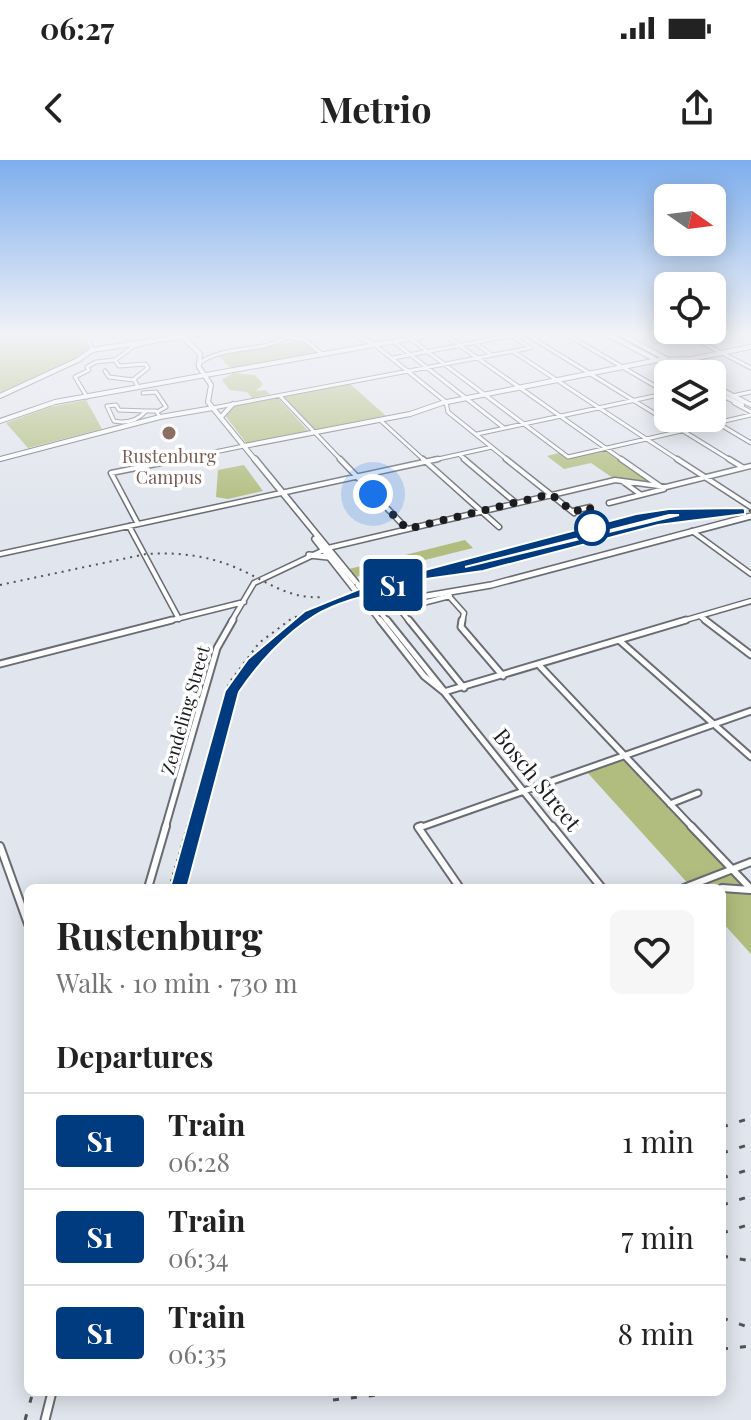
<!DOCTYPE html>
<meta charset="utf-8">
<style>
body{margin:0;font-family:"Playfair Display",serif;background:#f6f6f6;color:#222;height:100vh;display:flex;flex-direction:column;font-size:30px;white-space:nowrap}
*{box-sizing:border-box;margin:0}
p{font-size:26px;color:#767676}
.icon{flex:none;width:44px;height:44px;fill:none;stroke:currentColor;stroke-width:2;stroke-linecap:round;stroke-linejoin:round}
.map{position:relative;flex:1;overflow:hidden}
.panel{position:absolute;left:24px;top:724px;width:702px;height:512px;display:flex;flex-direction:column;background:#fff;border-radius:12px;box-shadow:0 4px 20px #0003}
.panel>*{flex:none}
.badge{padding:0 16px;border-radius:6px;font-size:28px;line-height:52px}
.needle{width:52px;rotate:104deg}
.tools{position:absolute;left:654px;top:24px;display:grid;gap:16px}
.tools a{display:grid;place-items:center;width:72px;height:72px;border-radius:12px;background:#fff;box-shadow:0 4px 20px #0003;font-size:40px}
.you{position:absolute;width:40px;height:40px;margin:-20px;border:6px solid #fff;border-radius:50%;background:#1a73e8;box-shadow:0 0 0 12px #1a73e833}
.map>.badge{position:absolute;translate:-50% -50%;box-shadow:0 0 0 4px #fff}
h2{padding:0 32px;font-size:30px;line-height:72px}
.round{display:grid;place-items:center;flex:none;width:84px;height:84px;border-radius:12px;background:#f6f6f6}
.overview{display:flex;align-items:center;justify-content:space-between;height:136px;padding:0 32px}
h1{font-size:38px;font-weight:700;line-height:60px}
ul{padding:0;list-style:none}
li{display:flex;align-items:center;gap:24px;height:96px;padding:0 32px;border-top:2px solid #e0e0e0}
li div{flex:1}
li b{display:block;font-size:30px}
li em{font-style:normal}
li .badge{min-width:88px;font-weight:700;text-align:center}
.status{display:flex;justify-content:space-between;align-items:center;height:56px;padding:0 40px;background:#fff;direction:ltr}
.status svg{height:22px;fill:currentColor}
header{display:flex;justify-content:space-between;align-items:center;height:104px;padding:0 32px;background:#fff;font-size:36px;font-weight:700}
.map>svg:first-child{display:block}
.green{fill:#b1bd7e}
.lines{fill:none;stroke-linecap:round;stroke-linejoin:round}
.street-far4-casing{stroke:#696c73;stroke-width:5}
.street-far3-casing{stroke:#696c73;stroke-width:7}
.street-far2-casing{stroke:#696c73;stroke-width:9}
.street-far1-casing{stroke:#696c73;stroke-width:10}
.street-casing{stroke:#696c73;stroke-width:11}
.secondary-far1-casing{stroke:#696c73;stroke-width:6}
.secondary-casing{stroke:#696c73;stroke-width:8}
.street-far4{stroke:#fff;stroke-width:3}
.street-far3{stroke:#fff;stroke-width:4}
.street-far2{stroke:#fff;stroke-width:5}
.street-far1{stroke:#fff;stroke-width:6}
.street{stroke:#fff;stroke-width:7}
.secondary-far1{stroke:#fff;stroke-width:4}
.secondary{stroke:#fff;stroke-width:5}
.rail-far1{stroke:#505256;stroke-width:2;stroke-dasharray:2 5;stroke-linecap:butt}
.rail{stroke:#505256;stroke-width:3;stroke-dasharray:6 12;stroke-linecap:butt}
.secondary-bridge-casing{stroke:#696c73;stroke-width:8;stroke-linecap:butt}
.secondary-bridge{stroke:#fff;stroke-width:5}
.line{fill:#003b80;stroke:#fff;stroke-width:2;fill-rule:evenodd}
.walk{stroke:#1b1c1f;stroke-width:8;stroke-dasharray:0 14.4}
.education-dot{fill:#8d6e63;stroke:#fff;stroke-width:3}
.stop-dot{fill:#fff;stroke:#003b80;stroke-width:4}
.labels{text-anchor:middle;dominant-baseline:central;stroke-width:7;stroke-linejoin:round;paint-order:stroke}
.far-education-label{font-size:18px;fill:#785e54;stroke:#fff}
.far-street-label{font-size:18px;fill:#1b1c1f;stroke:#fff}
.street-label{font-size:22px;fill:#1b1c1f;stroke:#fff}
</style>
<div class="status"><b>06:27</b><svg viewBox="0 0 49 12"><path d="M0 12V9h3v3zM5 12V6h3v6zM10 12V3h3v9zM15 12V0h3v12zM26 1h20v11H26zM47 4h2v5h-2z"/></svg></div>
<header><svg class="icon" aria-label="back" viewBox="0 0 24 24"><path d="M15 5l-7 7 7 7"/></svg>Metrio<svg class="icon" aria-label="share" viewBox="0 0 24 24"><path d="M12 15V3M7 8l5-5 5 5M5 13v7h14v-7"/></svg></header>
<div class="map">
<svg width="751" height="1260" viewBox="0 0 751 1260">
<rect width="100%" height="100%" fill="#e1e5ed"/>
<path class="green" d="M0,173h80l9,15 -8,8 -81,37z
M301,180l15,13 -85,16 -13,-14z
M233,213l22,2 8,9 -7,7 9,-1 5,4 -18,4 -5,-6 -17,-2 -8,-10z
M350,224l36,32 -72,14 -32,-34z
M277,237l32,35 -62,12 -23,-30 10,-9z
M86,240l16,29 -74,19 -22,-25 44,-16z
M605,290l52,35 -44,-7 -22,-15 -27,6 -17,-13 12,-3 8,5z
M244,305l19,26 -35,8 -12,-2 2,-27z
M465,380l8,8 -117,29 -7,-8z
M622,599l129,135v60l-29,-32v-34h-30l-106,-117z"/>
<g class="lines">
<defs>
<path id="street-far4" d="M86,173l6,17
M284,173l3,4 18,3 17,14
M407,173l1,4 160,120 183,-42
M442,173l182,128
M524,173l208,128
M564,173l103,60
M683,173l68,35
M513,176l17,12
M393,181l111,87
M475,183l17,12
M375,185l71,57 2,10 61,49
M514,192l166,109
M393,198l131,-25
M198,204c27,-20 61,-10 89,-27
M105,211l4,6 25,3
M138,227l-4,-8 14,-11 -3,-4 -26,2 -4,-6 19,-14 20,-5
M143,233l13,-1 10,15 -9,5
M280,236l62,65
M732,236l19,-4
M87,237l-12,-20 14,-7 -2,-3 9,-5 19,-2
M734,243l17,9
M116,245l3,5 27,1c-9,10 -19,13 -32,10l-7,-15z
M213,248l317,-60
M146,251h10l4,6
M709,258l42,25
M380,260l45,41
M477,274l191,-41
M460,295l7,6
M171,301l73,-15
M429,301l63,-14"/>
<path id="street-far3" d="M340,299l67,70
M423,299l76,68
M464,299l52,44
M506,299l68,54
M677,299l74,48
M729,299l13,8
M622,321l18,13
M609,343l55,-14 -43,-30
M573,351l17,-4
M138,364l-27,-51 70,-14
M129,366l50,93
M692,371l59,43
M0,394l438,-95
M448,435l16,18 -2,9
M376,447l12,15
M370,448l11,14
M701,457l7,5
M164,462l80,-20
M231,462l23,-39 74,-35 287,-68 51,7 85,-21
M410,462l-8,-10 5,-5 43,-11
M679,462l72,-21"/>
<path id="street-far2" d="M380,460l44,56 20,16 109,136
M387,460l57,71
M409,460l55,68
M462,460l-1,7 42,49
M705,460l46,35
M620,481l131,116
M0,504l172,-44
M539,505l154,163
M444,532l242,-72
M670,644l28,-11
M165,668l52,-180 16,-28
M419,668l332,-117"/>
<path id="street-far1" d="M421,666l-3,1 42,61
M552,666l50,62
M691,666l60,63
M0,686l28,78
M148,728l18,-62
M684,728l67,-26
M722,728l28,2"/>
<path id="street" d="M45,1260l7,-28"/>
<path id="secondary-far1" d="M351,173l22,11
M605,173l78,41
M619,173l47,26
M182,176l18,18 -1,13 12,18 -3,17 48,59
M680,207l12,7
M712,225l39,20
M712,230l30,15
M0,236l78,-36 14,-10 114,-17
M221,257l12,-13
M0,261l55,-19 386,-69
M244,286l166,-32 32,-11 216,-43 34,-1 59,-12
M0,299l160,-42 53,-9"/>
<path id="secondary" d="M255,299l103,126
M315,379l37,47
M309,395l19,2
M368,446l123,-21 260,-69"/>
</defs>
<use href="#street-far4" class="street-far4-casing"/>
<use href="#street-far3" class="street-far3-casing"/>
<use href="#street-far2" class="street-far2-casing"/>
<use href="#street-far1" class="street-far1-casing"/>
<use href="#street" class="street-casing"/>
<use href="#secondary-far1" class="secondary-far1-casing"/>
<use href="#secondary" class="secondary-casing"/>
<use href="#street-far4" class="street-far4"/>
<use href="#street-far3" class="street-far3"/>
<use href="#street-far2" class="street-far2"/>
<use href="#street-far1" class="street-far1"/>
<use href="#street" class="street"/>
<use href="#secondary-far1" class="secondary-far1"/>
<use href="#secondary" class="secondary"/>
<path class="rail-far1" d="M0,425l146,-31c29,-2 58,1 86,12 33,13 54,34 92,31
M169,728l60,-205 30,-40 32,-24 54,-24 291,-77 33,-6 82,-1"/>
<path class="rail" d="M722,967l29,-9
M722,993l29,-9
M722,1018l29,-9
M722,1045l29,-9
M722,1073l29,-9
M722,1096l29,5
M722,1158l29,10
M722,1189l29,-3
M333,1240l72,-8
M25,1260l8,-28"/>
<defs>
<path id="secondary-bridge" d="M358,425l9,11
M352,426l8,11"/>
</defs>
<use href="#secondary-bridge" class="secondary-bridge-casing"/>
<use href="#secondary-bridge" class="secondary-bridge"/>
</g>
<linearGradient id="sky" x2="0" y2="1"><stop stop-color="#7daeed"/><stop offset="0.5" stop-color="#f2f3f7"/><stop offset="1" stop-color="#f2f3f7" stop-opacity="0"/></linearGradient>
<rect width="751" height="349" fill="url(#sky)"/>
<path class="line" d="M742,348l3,1v5l-87,11 -175,46 -71,10 -3,4c-31,8 -67,14 -95,31 -29,18 -56,48 -75,76l-52,196 -9,7 -6,-2 -2,-5 55,-197 23,-32 57,-48 67,-27 264,-70 33,-5zM669,355h10l-214,52z"/>
<g class="lines">
<path class="walk" d="M373,334l34,35 144,-35 22,18 17,-5 2,21"/>
</g>
<circle class="education-dot" cx="169" cy="273" r="8"/>
<circle class="stop-dot" cx="592" cy="368" r="16"/>
<g class="labels">
<g class="far-education-label">
<text x="169" y="296">Rustenburg<tspan x="169" dy="21">Campus</tspan></text>
</g>
<g class="far-street-label">
<text transform="translate(185 550) rotate(-74)">Zendeling Street</text>
</g>
<g class="street-label">
<text transform="translate(538 619) rotate(51)">Bosch Street</text>
</g>
</g>
</svg>
<div class="tools">
<a><svg class="needle" viewBox="-14 -14 28 28"><path d="M0-13l5 13h-10z" fill="#e53935"/><path d="M0 13l5-13h-10z" fill="#767676"/></svg></a>
<a><svg class="icon" aria-label="locate" viewBox="0 0 24 24"><circle cx="12" cy="12" r="6"/><path d="M12 2v4M12 18v4M2 12h4M18 12h4"/></svg></a>
<a><svg class="icon" aria-label="layers" viewBox="0 0 24 24"><path d="M12 4l9 5-9 5-9-5zM3 14l9 5 9-5"/></svg></a>
</div>
<div class="you" style="left:373px;top:334px"></div>
<b class="badge" style="left:393px;top:425px;background:#003b80;color:#fff">S1</b>
<section class="panel">
<div class="overview"><div><h1>Rustenburg</h1><p>Walk · 10 min · 730 m</p></div><a class="round"><svg class="icon" aria-label="heart" viewBox="0 0 24 24"><path d="M12 20l-8-8c-3-5 5-10 8-4 3-6 11-1 8 4z"/></svg></a></div>
<h2>Departures</h2>
<ul>
<li><span class="badge" style="background:#003b80;color:#fff">S1</span><div><b>Train</b><p>06:28</p></div><em>1 min</em></li>
<li><span class="badge" style="background:#003b80;color:#fff">S1</span><div><b>Train</b><p>06:34</p></div><em>7 min</em></li>
<li><span class="badge" style="background:#003b80;color:#fff">S1</span><div><b>Train</b><p>06:35</p></div><em>8 min</em></li>
</ul>
</section>
</div>
